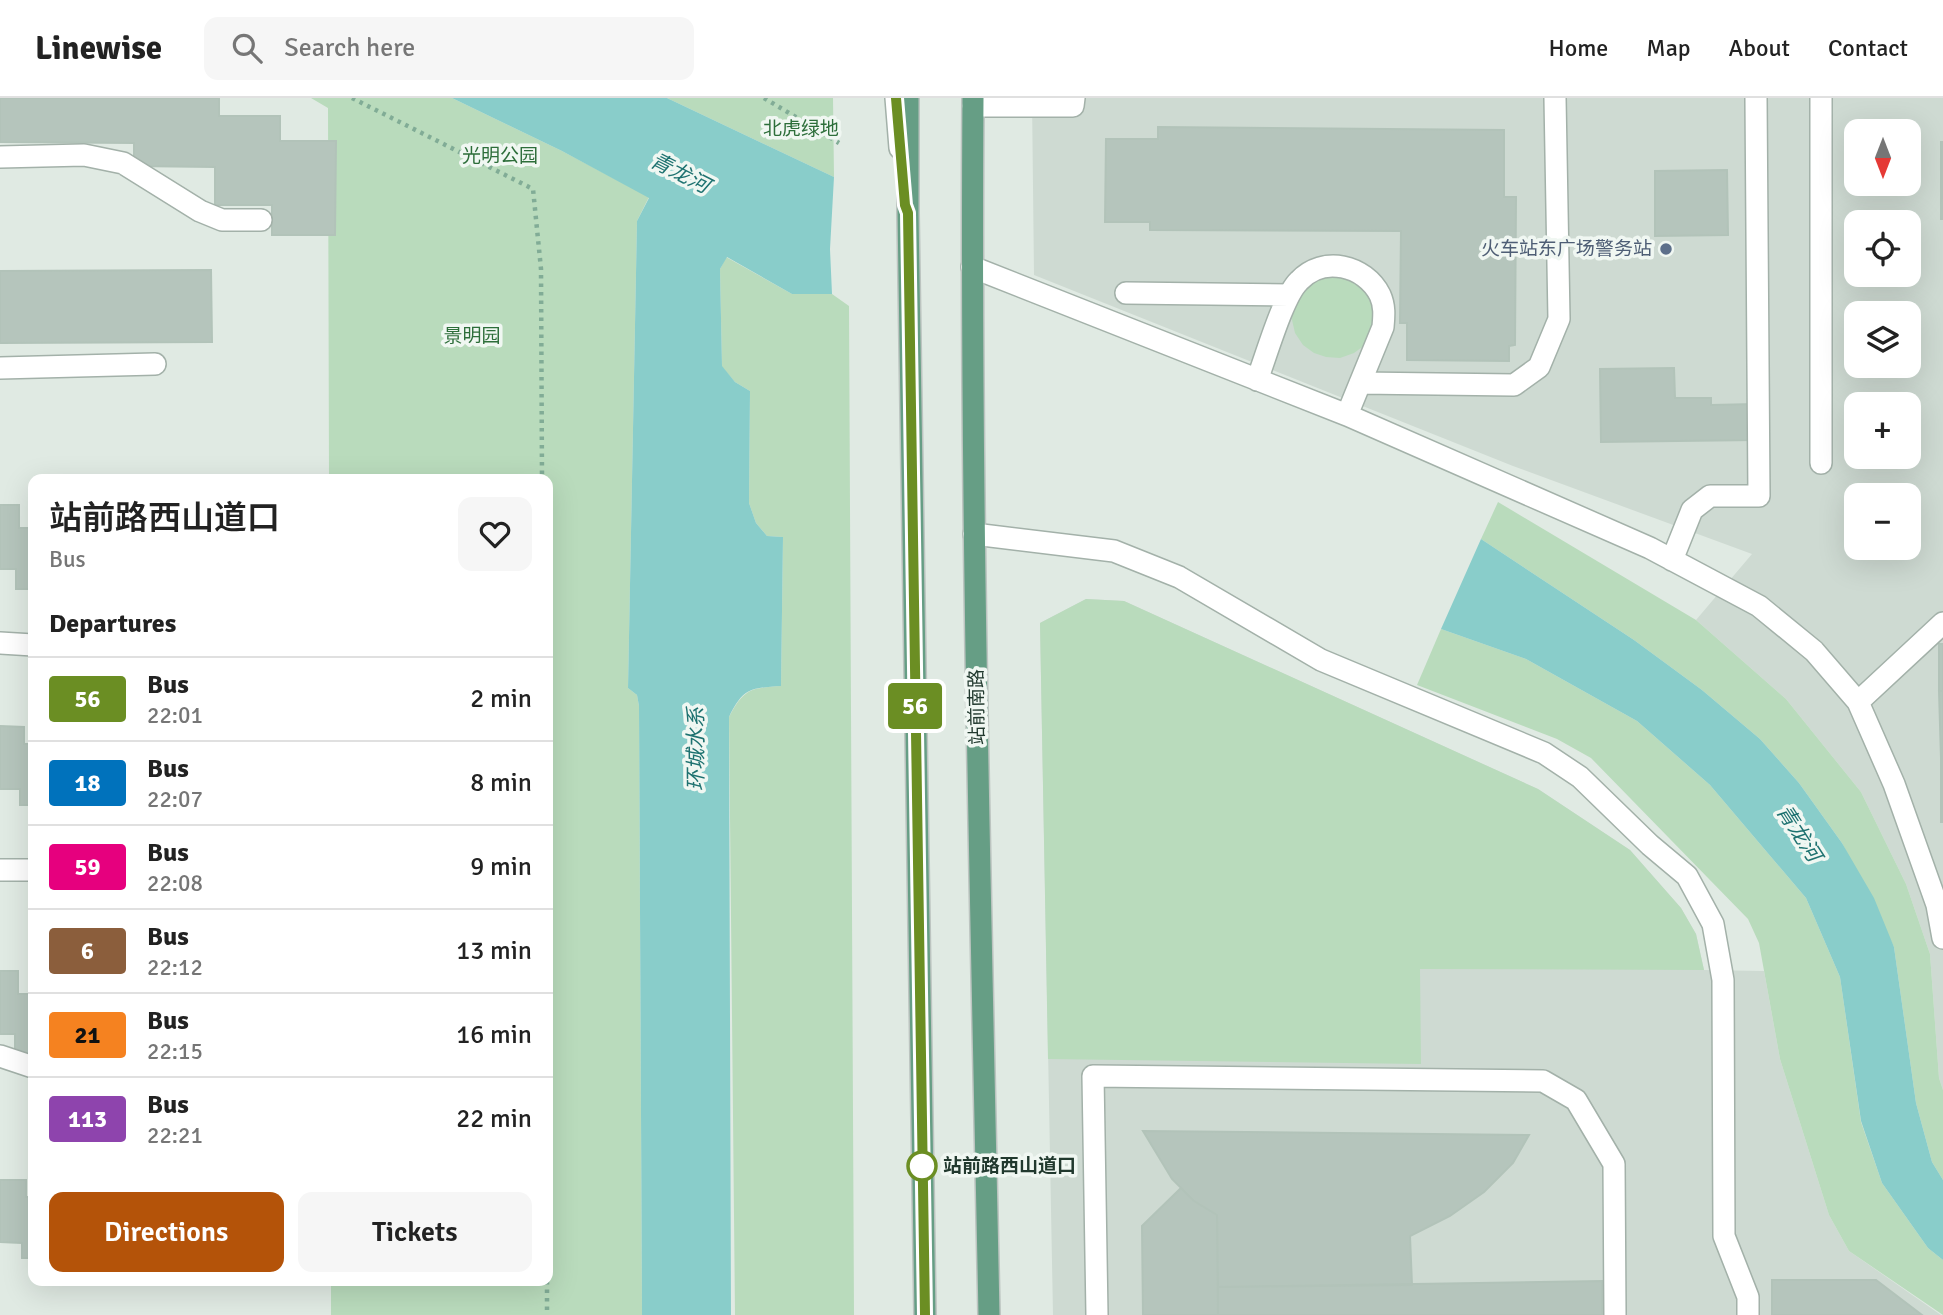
<!DOCTYPE html>
<meta charset="utf-8">
<style>
body{margin:0;font-family:Signika,"Noto Sans SC",sans-serif;background:#f6f6f6;color:#222;height:100vh;display:flex;flex-direction:column;font-size:26px;white-space:nowrap}
*{box-sizing:border-box;margin:0}
p{font-size:23px;color:#767676}
.icon{flex:none;width:38px;height:38px;fill:none;stroke:currentColor;stroke-width:2;stroke-linecap:round;stroke-linejoin:round}
.map{position:relative;flex:1;overflow:hidden}
.sheet{position:absolute;left:28px;top:376px;width:525px;height:812px;display:flex;flex-direction:column;background:#fff;border-radius:14px;box-shadow:0 7px 28px #0002}
.sheet>*{flex:none}
.badge{padding:0 14px;border-radius:5px;font-size:24px;line-height:46px}
.needle{width:46px;rotate:180deg}
.tools{position:absolute;left:1844px;top:21px;display:grid;gap:14px}
.tools a{display:grid;place-items:center;width:77px;height:77px;border-radius:14px;background:#fff;box-shadow:0 7px 28px #0002;font-size:35px}
.map>.badge{position:absolute;translate:-50% -50%;box-shadow:0 0 0 4px #fff}
h2{padding:0 21px;font-size:26px;line-height:63px}
.round{display:grid;place-items:center;flex:none;width:74px;height:74px;border-radius:14px;background:#f6f6f6}
.head{display:flex;align-items:center;justify-content:space-between;height:119px;padding:0 21px}
h1{font-size:33px;font-weight:600;line-height:52px}
.cta{display:flex;gap:14px;margin-top:auto;padding:14px 21px}
.cta a{flex:1;height:80px;border-radius:14px;background:#b45309;color:#fff;font-size:28px;font-weight:600;line-height:80px;text-align:center}
.cta a+a{background:#f6f6f6;color:#222}
ul{padding:0;list-style:none}
li{display:flex;align-items:center;gap:21px;height:84px;padding:0 21px;border-top:2px solid #e0e0e0}
li div{flex:1}
li b{display:block;font-size:26px}
li em{font-style:normal}
li .badge{min-width:77px;font-weight:700;text-align:center}
header{display:flex;align-items:center;gap:42px;box-sizing:border-box;height:98px;padding:0 35px;background:#fff;border-bottom:2px solid #e0e0e0}
header strong{font-size:33px}
nav{display:flex;gap:38px;margin-inline-start:auto;font-size:24px}
.search{width:490px;height:63px;background:#f6f6f6;display:flex;align-items:center;gap:18px;box-sizing:border-box;padding:0 24px;border-radius:14px;color:#767676;font-size:26px}
.map>svg:first-child{display:block}
.built{fill:#cedad2;fill-rule:evenodd}
.green{fill:#b9dbbc}
.water{fill:#89cdca}
.building{fill:#b5c5bc;stroke:#b2c3b9;stroke-width:2}
.lines{fill:none;stroke-linecap:round;stroke-linejoin:round}
.minor-casing{stroke:#a3b1a9;stroke-width:24}
.major-casing{stroke:#bcc4c0;stroke-width:24}
.path{stroke:#81ac96;stroke-width:4.5;stroke-dasharray:3.5 5;stroke-linecap:butt}
.minor{stroke:#fff;stroke-width:21}
.major{stroke:#669e85;stroke-width:21}
.line-casing{stroke:#fff;stroke-width:16}
.line{stroke:#6b8e23;stroke-width:10}
.service-dot{fill:#5c6f8a;stroke:#f0f7f2;stroke-width:2.5}
.stop-dot{fill:#fff;stroke:#6b8e23;stroke-width:3.5}
.labels{text-anchor:middle;dominant-baseline:central;stroke-width:7;stroke-linejoin:round;paint-order:stroke}
.park-label{font-size:19px;fill:#2d6e3a;stroke:#f0f7f2}
.service-label{font-size:19px;fill:#4e5e75;stroke:#f0f7f2;text-anchor:end}
.street-label{font-size:19px;fill:#21392e;stroke:#f0f7f2}
.stop-label{font-size:19px;font-weight:bold;fill:#21392e;stroke:#f0f7f2;text-anchor:start}
.water-label{font-size:21px;font-style:italic;fill:#1e7270;stroke:#f0f7f2}
</style>
<header>
<strong>Linewise</strong>
<div class="search"><svg class="icon" aria-label="search" viewBox="0 0 24 24"><circle cx="10" cy="10" r="6"/><path d="M15 15l6 6"/></svg>Search here</div>
<nav><a>Home</a><a>Map</a><a>About</a><a>Contact</a></nav>
</header>
<div class="map">
<svg width="1943" height="1217" viewBox="0 0 1943 1217">
<rect width="100%" height="100%" fill="#e0eae3"/>
<path class="built" d="M1032,0h911v992l-4,-12 -9,-124 -24,-70 -45,-92 -75,-93 -90,-79 56,-66 -239,-88 -479,-191zM1857,33h52v53h-52zM1857,124h52v53h-52zM1857,215h52v53h-52zM1857,306h52v53h-52zM1857,397h52v53h-52z
M1086,501l38,2 414,188 92,61 51,58 15,26 8,36 60,1 16,88 49,156 20,36 92,64h-888l-13,-692z"/>
<path class="green" d="M311,0h141l110,53 87,46 -12,24 -9,467 9,7 2,11 3,609h-311v-34h217v-801l-219,-1 -1,-371z
M667,0h166l1,79z
M726,159l66,37h40l17,12 5,1009h-119l-6,-598c15,-29 22,-29 52,-31l2,-149 -16,-1 -11,-13 -7,-20 1,-112 -15,-9 -13,-15 -2,-98z
M1333,176l27,9 15,23 1,14 -11,25 -11,8 -14,5 -14,-1 -12,-4 -11,-8 -8,-12 -3,-13 1,-14 14,-23z
M1498,404l198,118 90,79 75,93 45,92 24,70 9,124 4,12v90l-11,-18 -16,-59 -22,-156 -52,-104 -43,-60 -39,-44 -58,-49 -68,-50 -153,-101z
M1086,501l38,2 414,188 92,61 51,58 15,26 8,36 -284,-1 1,95 -373,-5 -8,-436z
M1441,531l85,30 111,62 73,64 96,113 34,79 21,145 21,61 46,65 15,12v55l-94,-64 -20,-36 -49,-156 -21,-116 -11,-24 -157,-161 -34,-19 -140,-54z"/>
<path class="water" d="M452,0h215l167,79 -4,72 2,45h-40l-65,-37 -7,12 2,97 13,16 15,9 -1,112 7,20 11,13 16,1 -2,149c-30,2 -38,2 -52,31l2,598h-89l-3,-609 -2,-11 -9,-7 9,-467 12,-23 -87,-47z
M1481,441l153,101 68,50 58,49 39,44 43,60 32,55 20,49 22,156 16,59 11,18v80l-15,-12 -46,-65 -21,-62 -21,-144 -34,-79 -96,-113 -73,-64 -111,-62 -85,-30z"/>
<path class="building" d="M0,0h219v18h61v25h56l-1,94h-63v-30h-57v-38l-81,-1v-23l-134,-1z
M1158,29l346,3v67h12l-1,148 -6,1v15l-102,-1v-37h-7l1,-92 -251,-1v-8h-45l1,-83h52z
M1941,44h2v77h-2z
M1727,72l1,65 -73,1v-65z
M211,172l1,72 -212,1v-72z
M1674,270l1,30h36v7l44,-1v36l-154,2 -1,-73z
M0,407h19v23h14v61h-17v-20h-16z
M1939,546h4v47h-4z
M1939,593h4v67h-2z
M0,628l24,1v17h9v61h-13v-16h-20z
M1941,660h2v64h-2z
M0,873h18v23h15v61h-18v-21h-15z
M1143,1033l386,4 -16,28 -29,29 -34,24 -40,20 2,49 -194,2 -1,-72 -23,-14 -22,-22z
M0,1082h26v17h7v61h-11v-15l-22,-1z
M1181,1090l13,13 23,14 1,100h-75l-1,-89z
M1772,1182h104l46,35h-150z
M1602,1183v34h-384v-28z"/>
<g class="lines">
<defs>
<path id="minor" d="M896,0l4,50
M973,8h100l1,-8
M0,59l84,-2 39,8 77,48 22,9h39
M972,169l375,148 303,133 109,58 55,45 44,51 36,82 43,121 6,33
M1126,195l163,2
M0,270l155,-4
M1257,282c9,-23 26,-84 42,-99 24,-26 66,-16 81,14 5,11 4,21 3,32l-36,88
M1360,285l154,2 25,-18 20,-48 -4,-221
M1821,365v-365
M974,436l140,17 65,26 142,83 223,93 36,24 70,68 37,31 26,48 10,56 1,256 24,61v18
M1672,462l20,-50 18,-14h49l-3,-398
M0,545l33,2
M1858,604l85,-79
M0,772h33
M0,958l33,11
M1097,1217l-4,-239 450,5 33,19 38,64 1,151"/>
<path id="major" d="M908,0v115l17,1102
M973,0c-3,406 8,811 16,1217"/>
</defs>
<use href="#minor" class="minor-casing"/>
<use href="#major" class="major-casing"/>
<path class="path" d="M352,0l181,91 8,80 1,211
M764,0l75,45
M547,1183v34"/>
<use href="#minor" class="minor"/>
<use href="#major" class="major"/>
</g>
<g class="lines">
<defs>
<path id="line" d="M896,0l9,107 3,8 17,1102"/>
</defs>
<use href="#line" class="line-casing"/>
<use href="#line" class="line"/>
</g>
<circle class="service-dot" cx="1666" cy="151" r="7"/>
<circle class="stop-dot" cx="922" cy="1068" r="14"/>
<g class="labels">
<g class="park-label">
<text x="801" y="31">北虎绿地</text>
<text x="500" y="58">光明公园</text>
<text x="472" y="238">景明园</text>
</g>
<g class="service-label">
<text x="1652" y="151">火车站东广场警务站</text>
</g>
<g class="street-label">
<text transform="translate(977 609) rotate(-91)">站前南路</text>
</g>
<g class="stop-label">
<text x="943" y="1068">站前路西山道口</text>
</g>
<g class="water-label">
<text transform="translate(680 75) rotate(27)">青龙河</text>
<text transform="translate(696 651) rotate(-90)">环城水系</text>
<text transform="translate(1799 735) rotate(57)">青龙河</text>
</g>
</g>
</svg>
<div class="tools">
<a><svg class="needle" viewBox="-14 -14 28 28"><path d="M0-13l5 13h-10z" fill="#e53935"/><path d="M0 13l5-13h-10z" fill="#767676"/></svg></a>
<a><svg class="icon" aria-label="locate" viewBox="0 0 24 24"><circle cx="12" cy="12" r="6"/><path d="M12 2v4M12 18v4M2 12h4M18 12h4"/></svg></a>
<a><svg class="icon" aria-label="layers" viewBox="0 0 24 24"><path d="M12 4l9 5-9 5-9-5zM3 14l9 5 9-5"/></svg></a>
<a>+</a>
<a>−</a>
</div>
<b class="badge" style="left:915px;top:608px;background:#6b8e23;color:#fff">56</b>
<section class="sheet">
<div class="head"><div><h1>站前路西山道口</h1><p>Bus</p></div><a class="round"><svg class="icon" aria-label="heart" viewBox="0 0 24 24"><path d="M12 20l-8-8c-3-5 5-10 8-4 3-6 11-1 8 4z"/></svg></a></div>
<h2>Departures</h2>
<ul>
<li><span class="badge" style="background:#6b8e23;color:#fff">56</span><div><b>Bus</b><p>22:01</p></div><em>2 min</em></li>
<li><span class="badge" style="background:#0072bc;color:#fff">18</span><div><b>Bus</b><p>22:07</p></div><em>8 min</em></li>
<li><span class="badge" style="background:#e6007e;color:#fff">59</span><div><b>Bus</b><p>22:08</p></div><em>9 min</em></li>
<li><span class="badge" style="background:#8b5e3c;color:#fff">6</span><div><b>Bus</b><p>22:12</p></div><em>13 min</em></li>
<li><span class="badge" style="background:#f58220;color:#111">21</span><div><b>Bus</b><p>22:15</p></div><em>16 min</em></li>
<li><span class="badge" style="background:#8e44ad;color:#fff">113</span><div><b>Bus</b><p>22:21</p></div><em>22 min</em></li>
</ul>
<div class="cta"><a>Directions</a><a>Tickets</a></div>
</section>
</div>
